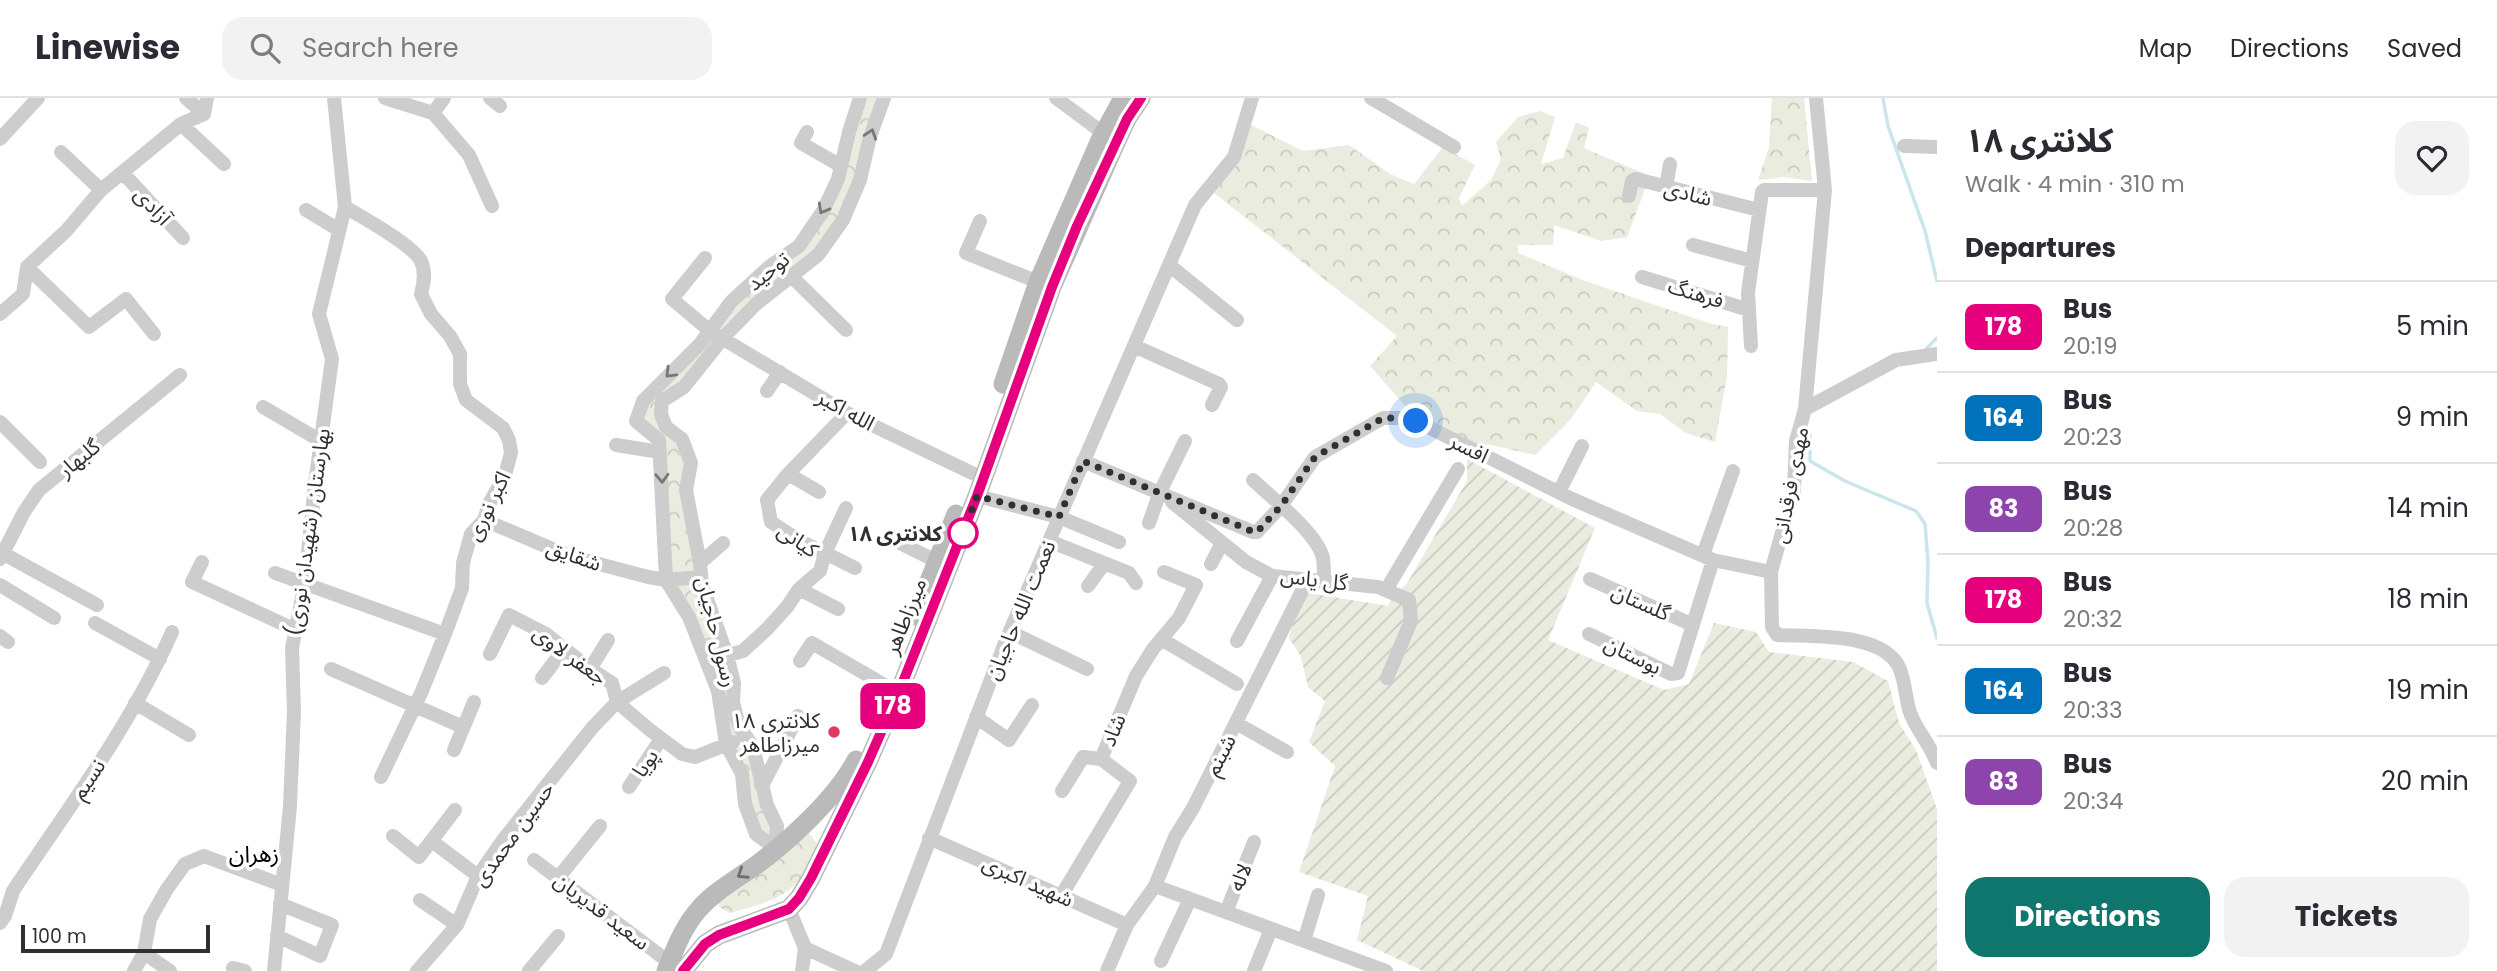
<!DOCTYPE html>
<meta charset="utf-8">
<style>
body{margin:0;font-family:Poppins,"Noto Sans Arabic",sans-serif;background:#f2f2f3;color:#2b2b33;height:100vh;display:flex;flex-direction:column;font-size:26px;white-space:nowrap}
*{box-sizing:border-box;margin:0}
p{font-size:23px;color:#7c7c81}
.icon{flex:none;width:38px;height:38px;fill:none;stroke:currentColor;stroke-width:2;stroke-linecap:round;stroke-linejoin:round}
.map{position:relative;flex:1;overflow:hidden}
.details{display:flex;flex-direction:column;background:#fff;width:560px}
.details>*{flex:none}
.badge{padding:0 14px;border-radius:10px;font-size:24px;line-height:46px}
.scale{position:absolute;left:21px;bottom:18px;width:189px;box-sizing:border-box;padding-left:7px;border:4px solid #303030;border-top:0;font-size:19px;line-height:24px;white-space:nowrap;color:#303030;-webkit-text-stroke:5px #fff;paint-order:stroke}
.you{position:absolute;width:35px;height:35px;margin:-18px;border:5px solid #fff;border-radius:50%;background:#1a73e8;box-shadow:0 0 0 10px #1a73e833}
.map>.badge{position:absolute;translate:-50% -50%;box-shadow:0 0 0 4px #fff}
h2{padding:0 28px;font-size:26px;line-height:63px}
.round{display:grid;place-items:center;flex:none;width:74px;height:74px;border-radius:21px;background:#f2f2f3}
.overview{display:flex;align-items:center;justify-content:space-between;height:119px;padding:0 28px}
h1{font-size:33px;font-weight:700;line-height:52px}
.cta{display:flex;gap:14px;margin-top:auto;padding:14px 28px}
.cta a{flex:1;height:80px;border-radius:21px;background:#0f766e;color:#fff;font-size:28px;font-weight:700;line-height:80px;text-align:center}
.cta a+a{background:#f2f2f3;color:#2b2b33}
ul{padding:0;list-style:none}
li{display:flex;align-items:center;gap:21px;height:91px;padding:0 28px;border-top:2px solid #e1e1e2}
li div{flex:1}
li b{display:block;font-size:26px}
li em{font-style:normal}
li .badge{min-width:77px;font-weight:700;text-align:center}
header{display:flex;align-items:center;gap:42px;box-sizing:border-box;height:98px;padding:0 35px;background:#fff;border-bottom:2px solid #e1e1e2}
header strong{font-size:33px}
nav{display:flex;gap:38px;margin-inline-start:auto;font-size:24px}
.search{width:490px;height:63px;background:#f2f2f3;display:flex;align-items:center;gap:18px;box-sizing:border-box;padding:0 24px;border-radius:21px;color:#7c7c81;font-size:26px}
main{display:flex;flex:1;min-height:0}
.map>svg:first-child{display:block}
.forest{fill:url(#forest-crowns)}
.garden{fill:url(#garden-furrows)}
.lines{fill:none;stroke-linecap:round;stroke-linejoin:round}
.stream{stroke:#cbe5ec;stroke-width:3.5}
.street{stroke:#cdcdcd;stroke-width:14}
.secondary{stroke:#bababa;stroke-width:19}
.oneway{stroke:#777}
.oneway2{stroke:#6e6e6e}
.line-casing{stroke:#fff;stroke-width:16}
.line{stroke:#e6007e;stroke-width:10}
.walk{stroke:#303030;stroke-width:7;stroke-dasharray:0 12.6}
.stop-dot{fill:#fff;stroke:#e6007e;stroke-width:3.5}
.poi-dot{fill:#e23665;stroke:#fff;stroke-width:2.5}
.labels{text-anchor:middle;dominant-baseline:central;stroke-width:7;stroke-linejoin:round;paint-order:stroke}
.street-label{font-size:21px;fill:#303030;stroke:#fff}
.stop-label{font-size:21px;font-weight:bold;fill:#303030;stroke:#fff;text-anchor:end}
.poi-label{font-size:21px;fill:#303030;stroke:#fff;text-anchor:end}
.neighbourhood-label{font-size:23px;fill:#000;stroke:#fff}
</style>
<header>
<strong>Linewise</strong>
<div class="search"><svg class="icon" aria-label="search" viewBox="0 0 24 24"><circle cx="10" cy="10" r="6"/><path d="M15 15l6 6"/></svg>Search here</div>
<nav><a>Map</a><a>Directions</a><a>Saved</a></nav>
</header>
<main>
<div class="map">
<svg width="1937" height="873" viewBox="0 0 1937 873">
<defs>
<pattern id="forest-crowns" width="20" height="18" patternUnits="userSpaceOnUse" patternTransform="scale(1.75)"><rect width="20" height="18" fill="#e9ecde"/><path d="M2 6a3 3 0 1 1 6 0M12 15a3 3 0 1 1 6 0" fill="none" stroke="#c8cbbf"/></pattern>
<pattern id="garden-furrows" width="10" height="10" patternUnits="userSpaceOnUse" patternTransform="scale(1.75)"><rect width="10" height="10" fill="#e9ecde"/><path d="M-1 1l2-2M0 10L10 0M9 11l2-2" fill="none" stroke="#c8cbbf"/></pattern>
</defs>
<rect width="100%" height="100%" fill="#fff"/>
<path class="forest" d="M863,0h19l-24,81 -42,75 -134,131 -20,14 -3,21 22,21 17,125 65,220 11,60 -14,-14 -33,-85 -6,-55 -52,-110 -7,-127 -23,-37 7,-15 175,-185z
M1772,0h32l8,83 -28,-4 -26,3 11,-33z
M1540,13l15,6 -14,47 22,-6 13,-36 13,6 -5,20 66,28 -23,61 -26,4 -47,-16 -1,20h-35v8l67,28 123,42 20,4 -1,49 -12,66 -29,-9 -26,-19 -23,-3 -41,-29 -25,37 -36,36 -48,-11 -4,5 -69,-33 -44,-50 27,-30 -183,-143 26,-34 11,-34 52,26 46,-6 41,29 24,10 29,-37 32,18 -16,33 3,8 29,-26 10,-21 -5,-17 22,-25z
M807,732l10,14c-19,53 -37,54 -87,69l-11,-6v-8z"/>
<path class="garden" d="M1467,361l128,69 -47,112 116,50 25,-6 25,-61 42,9 13,20 84,10 35,19 11,42 17,27 21,59v162h-514l-66,-31 11,-44 -69,-24 36,-106 -26,-24 16,-41 -17,-14 -7,-30 -12,-19 13,-46 86,14 6,-12 12,-9 61,-104z"/>
<g class="lines">
<path class="stream" d="M1883,0l5,28 37,105 12,50
M1926,251l11,-11
M1810,337v26l35,20 71,30 9,13 3,38 -1,41 10,35"/>
<path class="street" d="M186,0l18,16
M385,0l48,15 36,42 23,51
M490,0l10,8
M1056,0l47,35
M1371,0l83,49
M1816,0l9,92 -20,219 -9,32 -2,49 -23,82 1,55 5,8c35,2 105,-3 122,32 7,15 6,33 12,48 7,17 19,29 26,48
M433,15l11,-15
M181,26l43,40
M807,34l-6,11 40,23
M0,41l38,-41
M1904,48l33,1
M61,54l40,38
M123,75l60,65
M1666,89l4,-23
M1629,98l3,-15 4,-2 123,31
M345,109c17,10 68,38 76,54 5,11 3,22 0,33l10,20 19,22 10,18v30l6,16 37,28 6,12 2,13 -6,22 -16,29 -5,16 -13,14 -8,29 -1,25 -17,46 -23,57 -41,86
M306,112l33,20
M980,123l-14,32 72,29
M1693,147l59,16
M705,160l-33,41 38,32 137,82 125,60
M1169,167l68,55
M27,169l62,60 37,-28 28,35
M792,179l54,53
M1642,179l107,33
M0,216l23,-20 4,-27 39,-36 35,-41 80,-66 23,-10 3,-16
M1134,248l85,38 2,3 -9,18
M1751,248l-3,-53 14,-101 2,-2h61
M767,293l13,-19
M263,309l58,34
M1805,311l91,-49 41,-6
M0,324l40,40
M616,347l44,7
M1083,363l170,71h4l24,-26 34,-49 68,-39h17l16,3 156,78 141,61 58,12
M788,376l31,18
M1253,382c19,18 64,53 70,78 1,7 1,15 1,22
M1559,394l23,-46
M977,398l82,21 60,25
M1172,404l74,60 26,14 106,11 31,13 2,21 -24,57
M846,410l-21,45 30,15
M484,422l85,36 79,21 18,3 35,-3
M1149,425l11,-31 25,-51
M1049,443l80,32 7,10
M902,446l34,17
M4,456l93,51
M1703,457l30,-84
M0,461l24,-47 15,-22 141,-115
M202,464l-10,20 104,48
M700,465l23,-20
M1211,466l11,-21
M275,475l170,61
M1590,481l103,46
M0,487l54,33
M1088,488l16,-22
M799,491l39,20
M1386,492l72,-121
M95,525l65,36
M1010,534l77,37
M1589,536l82,40 7,-1 35,-113
M0,538l8,6
M1161,541l76,45
M1237,543l35,-65
M490,556l19,-39 37,19 44,35 22,14 5,19 33,28 32,24 13,3 38,-15
M721,559l22,-6 24,-22 20,-22 12,-18 21,-18 5,-18 -25,-12 -29,-19 -4,-22 21,-26 59,-61
M800,563l12,-18 76,44
M331,571l132,58
M590,571l18,-29
M542,580l22,-29
M135,605l54,32
M976,619l33,23 23,-35
M1236,625l51,29
M454,652l20,-48
M761,687l2,-1 35,-68
M629,689l32,-48
M1062,693l21,-34 18,2
M393,738l26,21 36,-47
M929,740l198,87
M433,744l45,34
M775,750l-19,-14 -11,-30 -3,-30 -16,-30 -8,-53 -29,-74 -23,-37 -7,-140 -23,-19 7,-20 57,-57 31,-42 38,-35 30,-21 24,-35 15,-32 11,-47 11,-34
M775,750l2,-22 -10,-21 -14,-58 -14,-21 -6,-24 1,-19 -7,-28 -25,-70 -2,-22 -14,-73 5,-27 -9,-24 -16,-12 -5,-13 1,-13 22,-14 40,-50 32,-33 62,-49 25,-35 17,-40 10,-43 14,-39
M534,762l136,103
M558,780l42,-52
M1155,788l231,85
M1061,798l69,-115 -29,-22 35,-83 17,-27 26,-31 17,-33 -32,-13
M420,802l37,25
M789,811l16,39 -3,23
M1226,814l28,-70
M0,825l5,-7 8,-25c56,-84 118,-166 159,-259
M277,838l43,20 12,-31 -52,-21
M1304,843l14,-46
M805,850l50,23
M144,855l26,18
M1161,863l29,-62
M233,870l12,3
M134,873l10,-18 6,-34 17,-30 18,-25 19,-8 78,29
M274,873l16,-165 4,-94 -2,-64 13,-66 10,-98 17,-125 -13,-45 26,-107 -11,-109
M417,873l40,-46 21,-49 25,-36 89,-112 25,-26 47,-29
M529,873l29,-35
M865,873l21,-17 120,-314 189,-435 39,-48 18,-59
M1107,873l20,-46 28,-39 20,-49 18,-29 114,-227
M1254,873l17,-42"/>
<path class="secondary" d="M1003,286l35,-102 62,-142 23,-42
M915,518l41,-102
M666,873c9,-22 17,-44 33,-62 16,-18 36,-29 56,-43 34,-25 82,-69 101,-106
M683,873l22,-27 14,-9 70,-26 10,-11 12,-20 57,-116 35,-80 74,-186 75,-209 63,-142 12,-26 14,-21"/>
</g>
<defs><path id="oneway-chevron" d="M-2-3.5L2.5 0L-2 3.5" fill="none" stroke-width="1.6" stroke-linecap="round" stroke-linejoin="round" transform="scale(1.75)"/></defs>
<g class="oneway">
<use href="#oneway-chevron" transform="translate(871 36) rotate(-72)"/>
<use href="#oneway-chevron" transform="translate(823 111) rotate(119)"/>
<use href="#oneway-chevron" transform="translate(670 275) rotate(135)"/>
<use href="#oneway-chevron" transform="translate(662 380) rotate(88)"/>
</g>
<use class="oneway2" href="#oneway-chevron" transform="translate(742 776) rotate(147)"/>
<g class="lines">
<defs>
<path id="line" d="M683,873l22,-27 14,-9 70,-26 10,-11 12,-20 57,-116 35,-80 74,-186 75,-209 25,-61 50,-107 14,-21"/>
</defs>
<use href="#line" class="line-casing"/>
<use href="#line" class="line"/>
<path class="walk" d="M963,435l14,-37 82,21 24,-56 171,71h3l24,-26 34,-49 68,-39h16l17,3"/>
</g>
<circle class="stop-dot" cx="963" cy="435" r="14"/>
<circle class="poi-dot" cx="834" cy="634" r="7"/>
<g class="labels">
<g class="street-label">
<text transform="translate(1688 95) rotate(14)">شادی</text>
<text transform="translate(153 108) rotate(47)">آزادی</text>
<text transform="translate(768 173) rotate(-39)">توحید</text>
<text transform="translate(1696 195) rotate(17)">فرهنگ</text>
<text transform="translate(846 312) rotate(29)">الله اکبر</text>
<text transform="translate(1469 350) rotate(26)">افسر</text>
<text transform="translate(79 360) rotate(-39)">گلبهار</text>
<text transform="translate(1790 387) rotate(-79)">مهدی فرقدانی</text>
<text transform="translate(488 408) rotate(-64)">اکبر نوری</text>
<text transform="translate(308 434) rotate(-82)">بهارستان (شهیدان نوری)</text>
<text transform="translate(798 442) rotate(34)">کیانی</text>
<text transform="translate(574 457) rotate(19)">شقایق</text>
<text transform="translate(1314 481) rotate(7)">گل یاس</text>
<text transform="translate(1641 504) rotate(24)">گلستان</text>
<text transform="translate(1020 512) rotate(-67)">نعمت الله حاجیان</text>
<text transform="translate(905 518) rotate(-68)">میرزاطاهر</text>
<text transform="translate(717 534) rotate(76)">رسول حاجیان</text>
<text transform="translate(570 557) rotate(36)">جعفر لاوی</text>
<text transform="translate(1633 557) rotate(26)">بوستان</text>
<text transform="translate(1113 632) rotate(-67)">شاد</text>
<text transform="translate(1220 657) rotate(-63)">شبنم</text>
<text transform="translate(645 665) rotate(-56)">پویا</text>
<text transform="translate(88 681) rotate(-56)">نسیم</text>
<text transform="translate(513 736) rotate(-54)">حسین محمدی</text>
<text transform="translate(1240 779) rotate(-68)">لاله</text>
<text transform="translate(1028 783) rotate(24)">شهید اکبری</text>
<text transform="translate(602 813) rotate(37)">سعید قدیریان</text>
</g>
<g class="stop-label">
<text x="942" y="435">کلانتری ۱۸</text>
</g>
<g class="poi-label">
<text x="820" y="622">کلانتری ۱۸<tspan x="820" dy="24">میرزاطاهر</tspan></text>
</g>
<g class="neighbourhood-label">
<text x="254" y="756">زهران</text>
</g>
</g>
</svg>
<div class="scale">100 m</div>
<div class="you" style="left:1416px;top:323px"></div>
<b class="badge" style="left:893px;top:608px;background:#e6007e;color:#fff">178</b>
</div>
<section class="details">
<div class="overview"><div><h1>کلانتری ۱۸</h1><p>Walk · 4 min · 310 m</p></div><a class="round"><svg class="icon" aria-label="heart" viewBox="0 0 24 24"><path d="M12 20l-8-8c-3-5 5-10 8-4 3-6 11-1 8 4z"/></svg></a></div>
<h2>Departures</h2>
<ul>
<li><span class="badge" style="background:#e6007e;color:#fff">178</span><div><b>Bus</b><p>20:19</p></div><em>5 min</em></li>
<li><span class="badge" style="background:#0072bc;color:#fff">164</span><div><b>Bus</b><p>20:23</p></div><em>9 min</em></li>
<li><span class="badge" style="background:#8e44ad;color:#fff">83</span><div><b>Bus</b><p>20:28</p></div><em>14 min</em></li>
<li><span class="badge" style="background:#e6007e;color:#fff">178</span><div><b>Bus</b><p>20:32</p></div><em>18 min</em></li>
<li><span class="badge" style="background:#0072bc;color:#fff">164</span><div><b>Bus</b><p>20:33</p></div><em>19 min</em></li>
<li><span class="badge" style="background:#8e44ad;color:#fff">83</span><div><b>Bus</b><p>20:34</p></div><em>20 min</em></li>
</ul>
<div class="cta"><a>Directions</a><a>Tickets</a></div>
</section>
</main>
